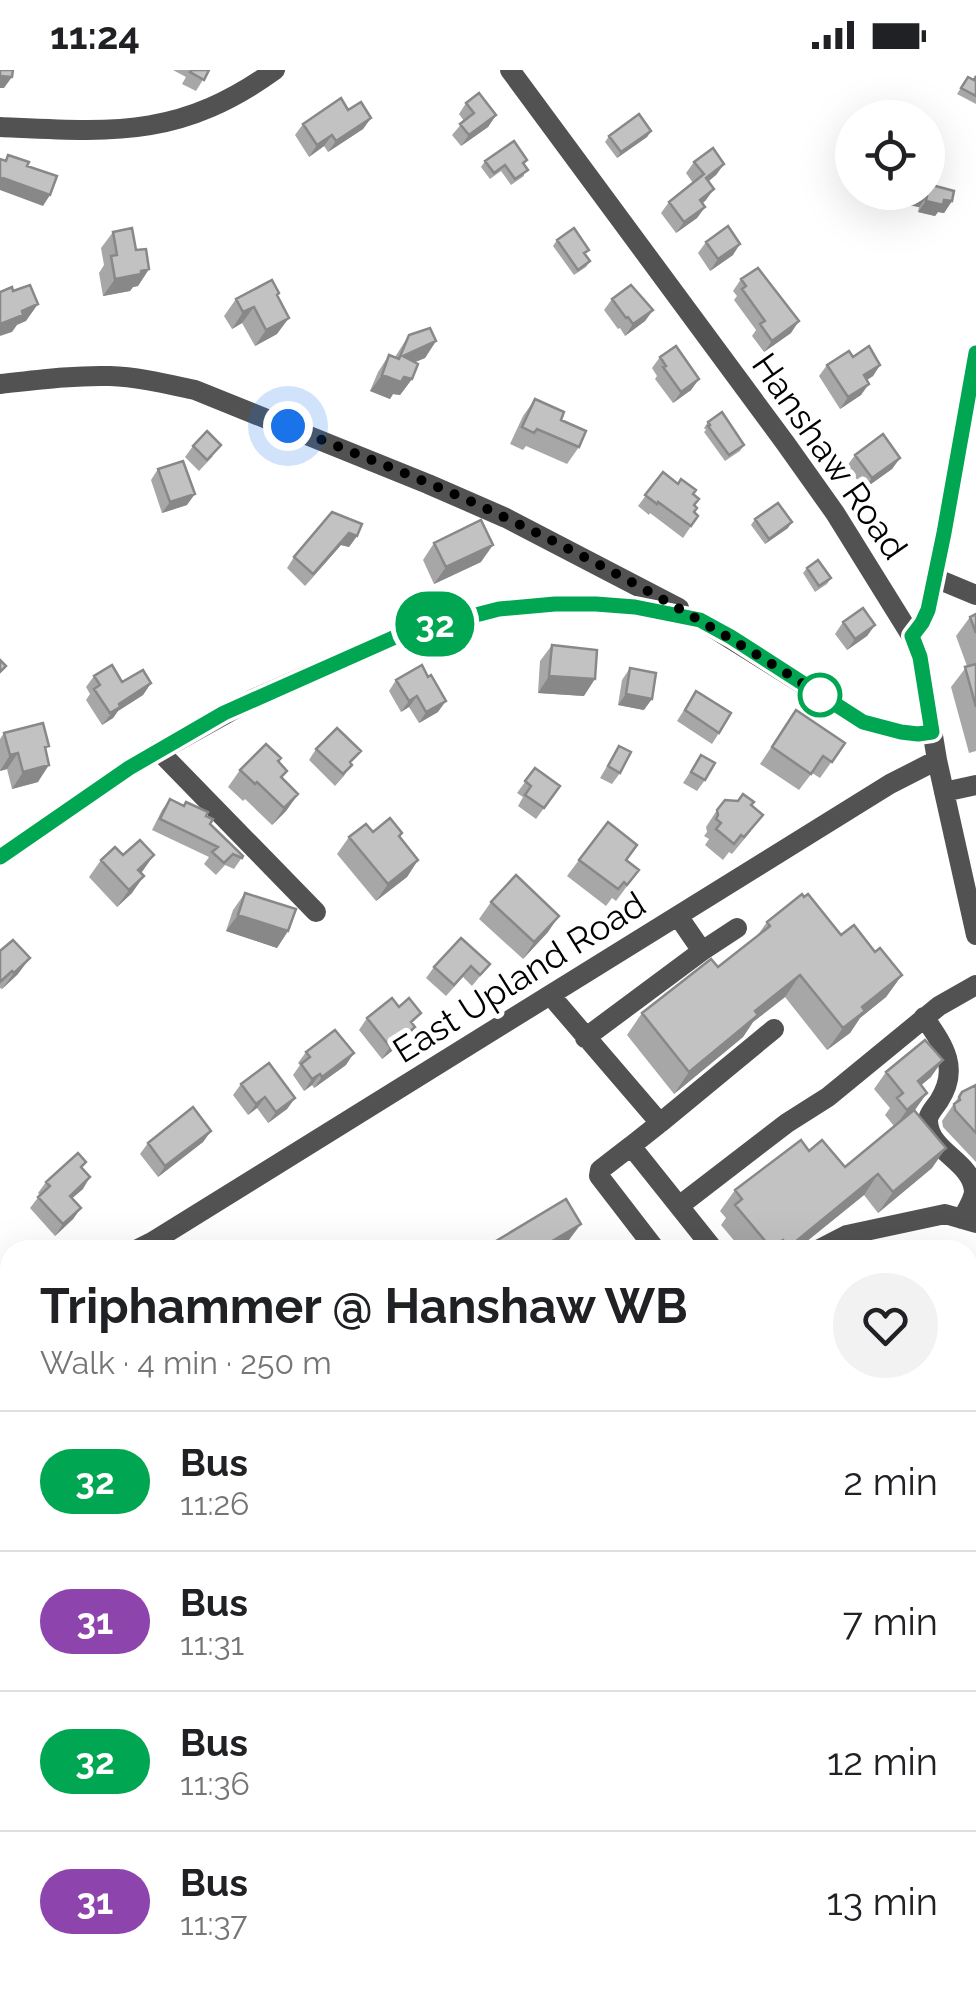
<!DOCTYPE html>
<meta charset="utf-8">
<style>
body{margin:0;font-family:Raleway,sans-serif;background:#f2f2f2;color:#202124;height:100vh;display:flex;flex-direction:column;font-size:38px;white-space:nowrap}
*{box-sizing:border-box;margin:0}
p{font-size:32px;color:#757577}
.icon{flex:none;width:55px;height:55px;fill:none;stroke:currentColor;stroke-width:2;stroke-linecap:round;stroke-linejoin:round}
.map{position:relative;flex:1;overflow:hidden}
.side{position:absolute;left:0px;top:1170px;width:978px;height:752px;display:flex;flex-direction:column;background:#fff;border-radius:30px 30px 0 0;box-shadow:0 10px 40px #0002}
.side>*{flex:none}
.badge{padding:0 20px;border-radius:32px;font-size:35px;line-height:65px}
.tools{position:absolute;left:835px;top:30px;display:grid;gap:20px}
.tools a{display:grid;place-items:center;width:110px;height:110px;border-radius:50%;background:#fff;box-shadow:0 10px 40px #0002;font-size:50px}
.you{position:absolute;width:50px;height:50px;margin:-25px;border:8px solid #fff;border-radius:50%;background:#1a73e8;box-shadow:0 0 0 15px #1a73e833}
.map>.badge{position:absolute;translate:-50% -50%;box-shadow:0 0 0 5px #fff}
.round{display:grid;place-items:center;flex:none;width:105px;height:105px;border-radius:52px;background:#f2f2f2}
.head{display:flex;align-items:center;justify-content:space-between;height:170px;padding:0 40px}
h1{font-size:48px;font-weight:700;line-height:75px}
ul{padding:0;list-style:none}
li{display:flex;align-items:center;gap:30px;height:140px;padding:0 40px;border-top:2px solid #e0e0e0}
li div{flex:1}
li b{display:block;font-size:38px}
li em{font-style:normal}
li .badge{min-width:110px;font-weight:700;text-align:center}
.status{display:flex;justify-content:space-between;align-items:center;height:70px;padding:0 50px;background:#fff;direction:ltr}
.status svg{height:28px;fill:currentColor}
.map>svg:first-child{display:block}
.green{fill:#d9d9d9}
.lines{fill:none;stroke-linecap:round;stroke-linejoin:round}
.minor{stroke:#525252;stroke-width:20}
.wall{fill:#a7a7a7}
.shaded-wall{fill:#888}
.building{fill:#c2c2c2;stroke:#888;stroke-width:2.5}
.line-casing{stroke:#fff;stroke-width:22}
.line{stroke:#00a651;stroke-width:15}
.walk{stroke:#000;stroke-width:10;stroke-dasharray:0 18}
.stop-dot{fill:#fff;stroke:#00a651;stroke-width:5}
.labels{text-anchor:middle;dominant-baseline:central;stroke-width:10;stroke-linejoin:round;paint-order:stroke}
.street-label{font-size:35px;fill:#000;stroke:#fff}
</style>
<div class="status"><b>11:24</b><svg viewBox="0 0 49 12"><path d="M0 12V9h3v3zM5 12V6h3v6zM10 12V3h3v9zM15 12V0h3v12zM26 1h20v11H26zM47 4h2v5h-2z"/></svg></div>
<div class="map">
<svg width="976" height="1922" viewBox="0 0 976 1922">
<rect width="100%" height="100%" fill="#fff"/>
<path class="green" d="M189,1912l560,1 -3,9h-562z"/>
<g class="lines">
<path class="minor" d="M510,0l276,374 49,69 77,124 8,20 17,103 39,175
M0,57c112,5 179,12 275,-57
M0,314c37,-4 73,-9 110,-8 29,1 57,8 85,14l233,94 78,34 173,90
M935,508l41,17
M912,567l10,-14 6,-13 16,-77 32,-180
M158,680l158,162
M944,722l32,-7
M0,787l129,-89 124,-69 149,-65 97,-25 56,-5h42l38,3 65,13 163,102 38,10 17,2 14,-3
M678,846l24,35
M551,926l109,127 -29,23 83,104
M924,947c20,29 36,51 15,84 -4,6 -11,13 -11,20 1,31 44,40 46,70 0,8 -8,20 -12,28
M585,968l117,-87 35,-23
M660,1053l114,-94
M631,1076l-31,24 -1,6 57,74
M679,1136l108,-83 41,-26 111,-91 37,-21
M136,1180l16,-8 738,-458 47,-24
M818,1180l29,-15 98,-21 31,9
M0,1241l10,-5
M968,1388l8,-28
M519,1912l24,10
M673,1912l24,10
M49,1922l4,-10
M314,1922l4,-10
M788,1922l4,-10"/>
</g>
<path class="wall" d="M173,0h36l-13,21 -14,-7 4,-7z
M976,5v29l-19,-10 11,-17 5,3z
M466,33l30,12 -8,12 -27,19 -9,-11 12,-14 -5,-7z
M348,40l23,8 -8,11 -35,23 -4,-6 -15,11 -14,-22 8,-11z
M651,61l-4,6 -30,21 -12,-16 4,-6z
M527,90l-3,5v11l-13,9 -10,-14 -11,8 -9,-12 4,-6z
M694,92l30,2 -8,11 -7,6 -3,19 -4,4 3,3 -8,11 -21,15 -15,-20 8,-11 24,-19 -7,-10z
M884,122h44l24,9 -8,12 -6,-1 -3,4 -17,-4 1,-5 -37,-7z
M113,162l36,37 -11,17 -5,1 -3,4 -27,5 -4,-23 5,-8 -3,-17z
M557,170l32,10 -4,5 5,6 -4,6 -12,8 -21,-29z
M706,172l27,13 -23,16 -12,-18z
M741,209l50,54 -27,19 -12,-16 4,-6 -22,-30 3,-4 -4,-5z
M279,223l-2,3v38l-22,12 -13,-23 -10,6 -8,-13 12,-17z
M612,229l41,11 -8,11 -20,15 -5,-8 -2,1 -14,-19z
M409,265l27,6 -11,17 -10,4 -3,17 -12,16 -7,-1 -3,5 -20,-8 8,-19 11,-17 6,2z
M660,287l39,22 -8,11 -18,13 -18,-24 2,-3 -5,-8z
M853,287l27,8 -7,11 -6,4 -6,15 -21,14 -21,-33 8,-11z
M535,329l26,21 18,27 -12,17 -41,-18 -3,4 -13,-6 13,-28z
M708,352l36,23 -4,6 -15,10 -21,-29 2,-2 -2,-2z
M193,376l20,10 -14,15 -14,-14z
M855,385l45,3 -8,11 -28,20 -17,-23z
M158,399l29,36 -25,8 -11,-33z
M663,402l30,22 1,18 4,4 -15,22 -33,-25 -1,2 -11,-9z
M755,449l33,9 -23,16 -14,-19z
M357,466l-8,11 -8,-2 -36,41 -18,-18 7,-11z
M434,473l47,19 -47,22 -11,-24z
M807,498l24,10 -4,6 -12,8 -12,-19z
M976,544v137l-7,2 -18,-66 16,-21 -11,-30 14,-19z
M843,552l32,3 -8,11 -20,14 -12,-16z
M552,575l32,51 -46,-3 2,-32z
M630,598l14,42 -26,-5 4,-25z
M94,606l28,6 29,1 -8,12 -25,16 -5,7 -11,7 -16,-25 4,-6 -4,-7z
M396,610l42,32 -19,11 -10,-16 -8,5 -12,-21z
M696,621l23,42 -7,11 -35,-23z
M796,640l49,33 -25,35 -8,-5 -13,17 -39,-26z
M4,663l42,17 -8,32 -26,7 -5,-20 -7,2v-32z
M619,676l1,27 -8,11 -12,-6z
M316,679l35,15 -7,12 -9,10 -26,-26z
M701,685l4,25 -8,11 -14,-8z
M278,692l9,9 -5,7 16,16 -12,17 -14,14 -27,-26 -2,2 -15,-14 12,-17z
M535,698l25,18 -24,33 -18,-13 5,-9 -6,-4z
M170,729l36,17 4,8 33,32 -9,13 -9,-4 -9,10 -12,-11 5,-7 -57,-27 10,-20z
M751,735v26l-19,23 -3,-2 -6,8 -18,-15 4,-6 -5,-3 3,-4 -1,-5 11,-17z
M373,762l27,5 18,23 -11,17 -31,24 -39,-47 12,-17z
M101,790l40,13 -9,20 -15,14 -28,-30z
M579,790h48l12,10 -23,31 -4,-3 -6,8 -39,-30z
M245,823l43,38 -11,17 -51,-17 7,-21z
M491,832l57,30 -25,27 -44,-40z
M767,852l74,13 34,17 27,23 -16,22 -26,21 -10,15 -23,17 -42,-53 -32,25 -10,15 -69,57 -47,-59 15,-22 76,-46 39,-31z
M0,881l18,23 -16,15 -2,-1z
M490,894l-18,22 -9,-9 -17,19 -20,-18 8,-11z
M367,948l46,6 2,3 -7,11 -26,21 -23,-29z
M306,982l40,13 -32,23 -2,-3 -8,6 -11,-16 7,-10 -2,-2z
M886,1002l45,5 -10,8 -6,25 17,58 -54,45 -14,-18 -68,55h-54l-21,-25 5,-7 -6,-7 15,-21 74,-39 36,16 49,-41 -9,-11 5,-7 -16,-19z
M241,1014l54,14 -8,11 -19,14 -11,-15 -9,7 -15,-20z
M976,1015v77l-33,-35 -1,-6 20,-29z
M211,1061l-8,11 -45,35 -18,-23 8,-11z
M82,1098l1,21 -11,9 9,10 -8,11 -18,17 -25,-28 10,-13 -2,-2 8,-11z
M10,1702v59h-5l-2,-49z
M976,1797v58l-8,-9v-12l4,-7 -4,-6v-13z
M10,1810v55l-10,-6v-32z
M125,1912h32l-6,10h-28z"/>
<path class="shaded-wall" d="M0,6l12,1 -8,11h-4z
M496,45l-8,12 -27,19 8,-11z
M371,48l-8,11 -35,23 8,-11z
M651,61l-4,6 -30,21 4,-6z
M332,65l-8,11 -15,11 8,-12z
M724,94l-8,11 -18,14 8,-11z
M0,107l50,18 -7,11 -43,-16z
M714,119l-8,11 -14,11 8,-11z
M887,122h22l18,4 -8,11 -37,-7z
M944,130l8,1 -8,12 -6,-1 -3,4 -17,-4 8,-11z
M705,137l-8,11 -21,15 8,-11z
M740,174l-7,11 -23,16 8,-12z
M149,199l-11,17 -5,1 -3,4 -27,5 12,-17z
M38,234l-12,17 -9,4 -5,7 -12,4v-12l22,-13z
M254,237l-12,16 -10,6 11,-17z
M653,240l-8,11 -20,15 8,-12z
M289,248l-12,16 -22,12 11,-16z
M799,251l-8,12 -27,19 8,-11z
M436,271l-11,17 -34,14 12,-16z
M880,295l-7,11 -17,11 8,-12z
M382,305l22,2 8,2 -12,16 -7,-1 -3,5 -20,-8z
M699,309l-8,11 -18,13 8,-11z
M869,314l-8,11 -21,14 8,-12z
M900,388l-8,11 -28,20 8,-11z
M195,424l-8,11 -25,8 8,-11z
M792,452l-4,6 -23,16 4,-5z
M349,463l8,3 -8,11 -8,-2 -36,41z
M493,475l-12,17 -47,22 12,-17z
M875,555l-8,11 -20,14 8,-11z
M549,606l46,3 -11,17 -46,-3z
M151,613l-8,12 -25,16 -5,7 -11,7 17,-21z
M626,624l26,5 -8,11 -26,-5z
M417,626l-8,11 -8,5 8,-11z
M446,631l-8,11 -19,11 7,-11z
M18,683l-11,16 -7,2 10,-16z
M49,695l-11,17 -26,7 11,-17z
M298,724l-12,17 -14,14 12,-17z
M154,785l-12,17 -16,15 12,-17z
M418,790l-11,17 -31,24 12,-17z
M144,806l-12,17 -15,14 12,-17z
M238,845l50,16 -11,17 -51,-17z
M559,846l-11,16 -25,27 11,-17z
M30,888l-12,16 -16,15 12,-16z
M800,905l-15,22 -32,25 -10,15 -69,57 15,-22 66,-61z
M902,905l-16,22 -26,21 -10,15 -23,17 16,-22 19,-21z
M415,957l-7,11 -26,21 8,-12z
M354,983l-8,12 -32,23 8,-11z
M943,990l-12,17 -25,21 12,-17z
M320,1004l-8,11 -8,6 8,-12z
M927,1023l-12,17 -20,17 12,-17z
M265,1027l-8,11 -9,7 8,-11z
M295,1028l-8,11 -19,14 8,-11z
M211,1061l-8,11 -45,35 7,-11z
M946,1078l-14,20 -54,45 15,-21z
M878,1104l-14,21 -68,55h-9z
M90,1107l-7,12 -21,18 8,-11z
M81,1138l-8,11 -18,17 8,-12z
M581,1154l-12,16 -16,10h-16z
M131,1912h26l-6,10h-27z"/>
<path class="building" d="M0,0h13l-1,7 -12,-1z
M192,0h17l-5,10 -14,-8z
M976,6v20l-15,-8 7,-11 6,3z
M479,23l17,22 -27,20 -9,-11 14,-11 -8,-10z
M341,28l7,12 13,-8 10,16 -35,23 -4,-6 -15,10 -14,-21z
M639,44l12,17 -30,21 -12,-16z
M514,71l13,19 -4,3 5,7 -13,9 -10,-14 -11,8 -9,-12z
M713,78l11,16 -18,14 8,11 -14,11 5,7 -21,15 -15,-20 35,-28 -10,-12z
M8,85l21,7 -2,4 30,10 -7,19 -50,-18v-18l6,2z
M928,114l26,7 -2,10 -8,-1 -1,5 -17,-4 1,-5 -18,-4h19z
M728,156l12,18 -22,15 -12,-17z
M132,158l4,22 10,-1 3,20 -8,2v3l-26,5 -4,-23 6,-1 -4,-23z
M574,158l15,22 -5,3 6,8 -12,9 -21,-30z
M758,198l41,53 -27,20 -12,-17 5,-3 -23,-32 4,-3 -5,-7z
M272,210l7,13 -2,2 12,23 -23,12 -12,-23 -11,5 -7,-13z
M30,215l8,19 -16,7 1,4 -23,9v-32l12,-5 1,4z
M631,215l22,25 -20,14 -5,-7 -2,1 -14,-19z
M430,258l6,13 -33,15 15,8 -6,15 -8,-2 -3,5 -19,-7 7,-20 10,4 10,-24z
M676,276l23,33 -18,13 -18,-25 3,-1 -6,-9z
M869,276l11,19 -16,10 5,9 -21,13 -21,-32 22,-14 4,6z
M535,329l29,13 -3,8 25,11 -7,16 -42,-18 -3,4 -12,-6z
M722,342l22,33 -15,10 -21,-29 2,-1 -2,-3z
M207,361l14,14 -14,15 -14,-14z
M883,364l17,24 -28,20 -17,-23z
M183,391l12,33 -25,8 -12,-33z
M663,402l15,12 3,-5 15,11 -3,4 6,5 -5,6 3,3 -3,4 4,4 -7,10 -33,-24 -1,2 -12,-9z
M778,433l14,19 -23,17 -14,-20z
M332,442l30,12 -5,12 -8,-3 -36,41 -19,-17z
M481,450l12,25 -47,22 -12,-24z
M818,490l13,18 -12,8 -12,-18z
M863,538l12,17 -20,14 -12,-17z
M976,544v19l-6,-16z
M552,575l45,5 -2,29 -46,-3z
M0,590l6,6 -6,6z
M976,594v43l-11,-40z
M112,595l10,17 21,-12 8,13 -32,21 1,3 -10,6 -16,-24 6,-4 -6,-9z
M422,595l6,12 3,-2 15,26 -20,11 -9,-16 -8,5 -13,-21z
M630,598l26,5 -4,26 -26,-5z
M696,621l35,22 -12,20 -34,-23z
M796,640l49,33 -13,19 -9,-6 -12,18 -39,-27z
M43,653l6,23 -4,1 4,18 -26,7 -5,-19 -8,2 -6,-22z
M337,658l24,23 -11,11 2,3 -9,9 -27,-25z
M266,674l15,14 -3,3 9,10 -6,6 17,17 -14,14 -27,-26 -2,2 -15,-14z
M619,676l12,6 -11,21 -12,-7z
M701,685l14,8 -10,17 -14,-8z
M535,698l25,18 -16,22 -19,-13 6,-9 -6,-5z
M743,724l11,8 -3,3 12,10 -19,22 -3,-2 -7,9 -18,-15 5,-6 -5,-4 2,-4 -1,-5 8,-10 13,1z
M170,729l14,7 2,-4 22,10 -2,4 7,3 -3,5 33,32 -1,2 -9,-4 -9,9 -12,-11 6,-5 -58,-28z
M390,748l12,15 -3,3 19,24 -30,24 -39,-47 17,-13 7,8z
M608,752l29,23 -11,15 13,10 -12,15 -3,-3 -6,7 -39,-29z
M140,770l14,15 -16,15 6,6 -15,14 -28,-30 14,-13 8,8z
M516,805l43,41 -25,26 -43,-40z
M245,823l51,16 -8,22 -50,-16z
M802,824l2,3 4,-3 33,41 13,-10 21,27 5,-4 22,27 -40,32 3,4 -22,17 -43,-53 -45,36 3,4 -69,57 -47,-59 69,-54 7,8 52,-41 -3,-4z
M461,868l29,26 -10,11 -9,-9 -17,19 -20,-18z
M13,870l17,18 -16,15 -2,-2 -12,11v-31z
M392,928l7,9 10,-9 12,15 -10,9 4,5 -25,20 -23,-29z
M335,960l19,23 -32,24 -2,-3 -8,5 -11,-15 9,-7 -4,-5z
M925,970l18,20 -25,21 9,12 -20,17 -10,-12 6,-5 -17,-21z
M269,993l26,35 -19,14 -11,-15 -9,7 -15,-20z
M976,1015v48l-21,-23 -1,-6 6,-4 -1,-3 3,-5z
M193,1037l18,24 -46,35 -17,-23z
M914,1040l32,38 -53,44 -15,-18 -89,73 -6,-7 -11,9 -37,-44 7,-6 -7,-9 66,-50 8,11 13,-11 23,27z
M78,1083l8,9 -5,5 9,10 -20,19 11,12 -18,16 -25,-27 12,-11 -4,-4z
M566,1129l15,25 -44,26h-56z
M10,1813v28l-10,-7v-5z"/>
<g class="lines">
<defs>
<path id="line" d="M0,787l129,-89 95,-55 178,-79 97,-25 56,-5h41l39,3 65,13 31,17 132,85 38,10 17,2 14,-2 -12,-75 -8,-21 10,-13 6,-13 16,-77 32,-180"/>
</defs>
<use href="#line" class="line-casing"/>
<use href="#line" class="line"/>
<path class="walk" d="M288,356c74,31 149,58 220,93 111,53 218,114 320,181l-8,-5"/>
</g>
<circle class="stop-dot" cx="820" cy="625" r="20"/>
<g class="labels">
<g class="street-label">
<text transform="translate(830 386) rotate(55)">Hanshaw Road</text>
<text transform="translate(519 907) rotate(-32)">East Upland Road</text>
</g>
</g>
</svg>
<div class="tools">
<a><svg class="icon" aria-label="locate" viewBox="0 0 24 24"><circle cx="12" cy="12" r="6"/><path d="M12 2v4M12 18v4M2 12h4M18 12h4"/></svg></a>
</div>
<div class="you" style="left:288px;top:356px"></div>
<b class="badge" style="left:435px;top:554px;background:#00a651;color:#fff">32</b>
<section class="side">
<div class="head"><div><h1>Triphammer @ Hanshaw WB</h1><p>Walk · 4 min · 250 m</p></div><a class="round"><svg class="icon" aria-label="heart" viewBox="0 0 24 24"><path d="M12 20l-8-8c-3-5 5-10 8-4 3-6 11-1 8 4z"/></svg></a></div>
<ul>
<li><span class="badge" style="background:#00a651;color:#fff">32</span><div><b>Bus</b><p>11:26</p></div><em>2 min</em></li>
<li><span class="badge" style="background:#8e44ad;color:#fff">31</span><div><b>Bus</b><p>11:31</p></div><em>7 min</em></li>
<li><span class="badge" style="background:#00a651;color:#fff">32</span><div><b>Bus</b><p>11:36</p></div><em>12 min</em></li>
<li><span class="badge" style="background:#8e44ad;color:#fff">31</span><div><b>Bus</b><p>11:37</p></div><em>13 min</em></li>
</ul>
</section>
</div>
